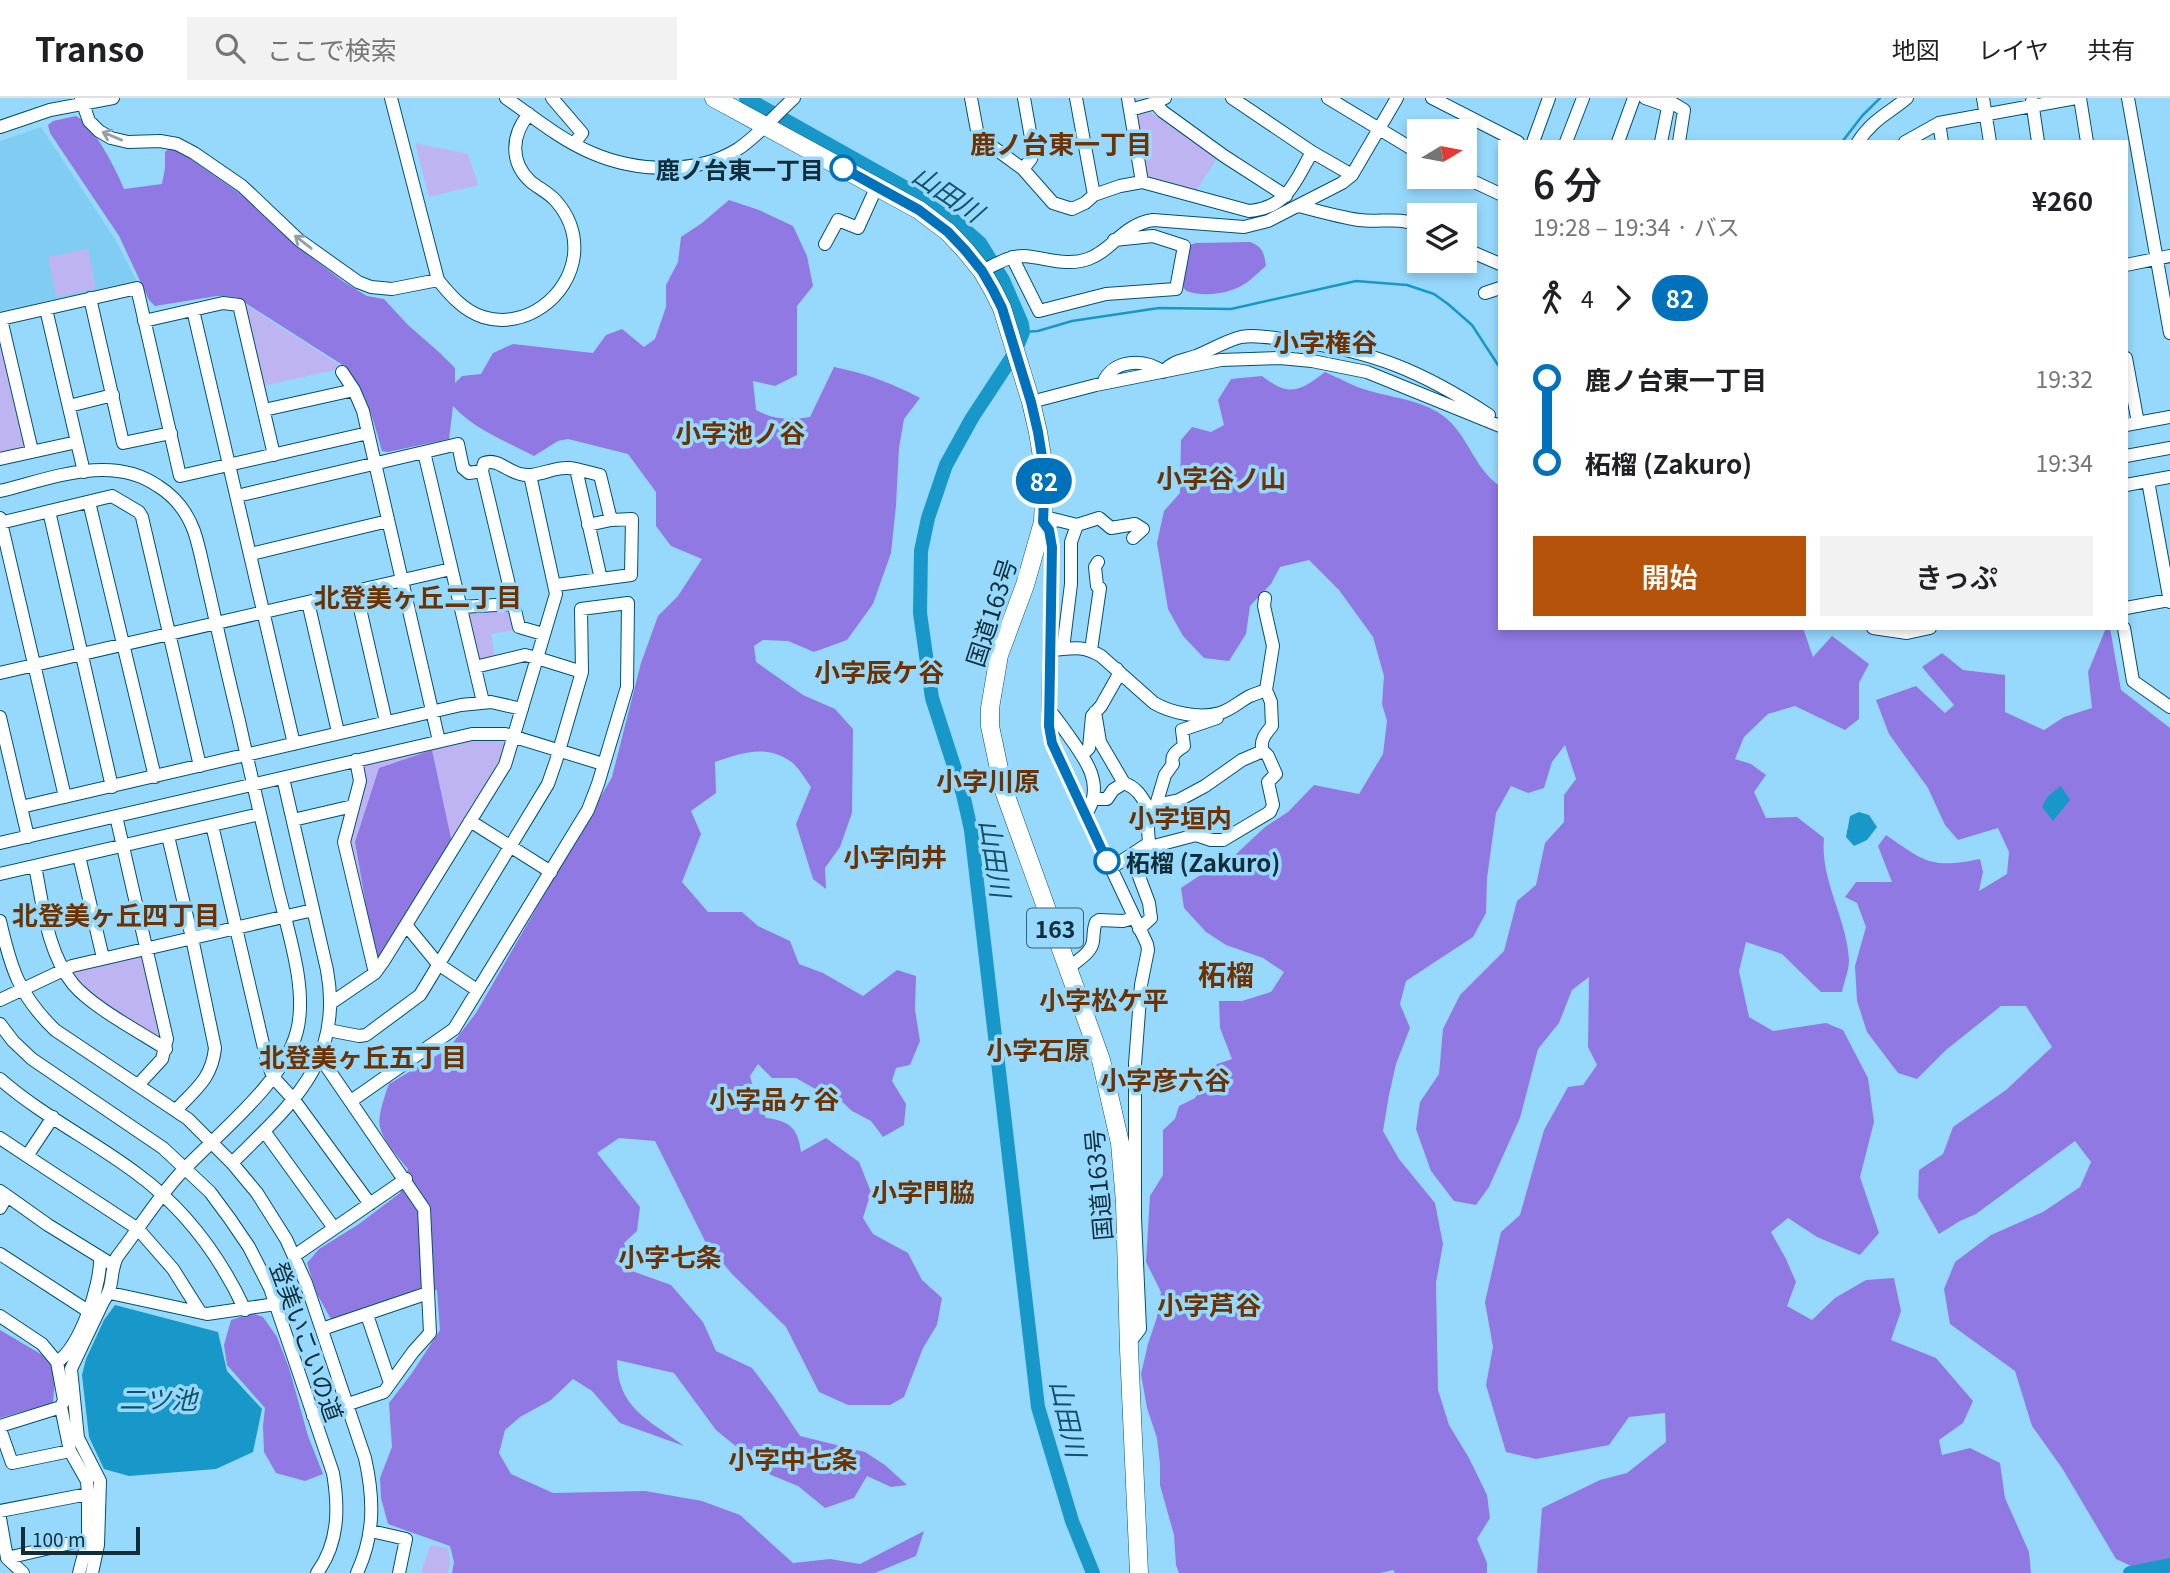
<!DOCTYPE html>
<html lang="ja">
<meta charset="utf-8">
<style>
body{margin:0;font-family:Georgia,"Noto Sans JP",serif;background:#f2f2f2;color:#202124;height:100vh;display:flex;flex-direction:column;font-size:26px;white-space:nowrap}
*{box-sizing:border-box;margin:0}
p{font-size:23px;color:#757577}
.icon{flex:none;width:38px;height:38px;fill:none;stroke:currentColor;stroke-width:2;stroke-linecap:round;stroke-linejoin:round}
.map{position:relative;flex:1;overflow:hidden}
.details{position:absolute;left:1498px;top:42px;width:630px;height:490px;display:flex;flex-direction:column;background:#fff;border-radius:0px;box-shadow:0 4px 10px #0003}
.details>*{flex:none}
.badge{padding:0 14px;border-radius:23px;font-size:24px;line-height:46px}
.needle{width:46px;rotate:80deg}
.tools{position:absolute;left:1407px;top:21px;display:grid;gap:14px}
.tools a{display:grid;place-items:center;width:70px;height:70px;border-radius:0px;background:#fff;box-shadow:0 4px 10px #0003;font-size:35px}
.scale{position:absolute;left:21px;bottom:18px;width:119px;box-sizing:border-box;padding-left:7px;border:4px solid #112d3a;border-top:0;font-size:19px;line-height:24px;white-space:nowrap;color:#112d3a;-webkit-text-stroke:5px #96d9fc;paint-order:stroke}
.map>.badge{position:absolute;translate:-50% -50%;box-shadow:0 0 0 4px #fff}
.legs{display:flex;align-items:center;gap:10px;height:77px;padding:0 35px;font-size:23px}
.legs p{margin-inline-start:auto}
.head{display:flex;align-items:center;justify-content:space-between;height:119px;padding:0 35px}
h1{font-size:38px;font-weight:600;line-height:52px}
.primary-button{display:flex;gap:14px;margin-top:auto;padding:14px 35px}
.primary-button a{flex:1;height:80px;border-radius:0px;background:#b45309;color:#fff;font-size:28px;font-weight:600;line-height:80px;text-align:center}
.primary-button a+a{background:#f2f2f2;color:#202124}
ul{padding:0 35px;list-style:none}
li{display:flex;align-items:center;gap:24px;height:84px;font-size:26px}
li i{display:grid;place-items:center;width:10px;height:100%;margin:0 9px;background:currentColor}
li i::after{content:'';width:18px;height:18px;margin:-9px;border:5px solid;border-radius:50%;background:#fff}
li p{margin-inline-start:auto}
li:first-child i{background:linear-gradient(#0000 50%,currentColor 0)}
li:last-child i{background:linear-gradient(currentColor 50%,#0000 0)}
header{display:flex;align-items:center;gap:42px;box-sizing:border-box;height:98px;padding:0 35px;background:#fff;border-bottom:2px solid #e0e0e0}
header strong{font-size:33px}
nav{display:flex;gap:38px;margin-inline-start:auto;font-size:24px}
.search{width:490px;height:63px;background:#f2f2f2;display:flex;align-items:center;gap:18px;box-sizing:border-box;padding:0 24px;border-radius:0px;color:#757577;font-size:26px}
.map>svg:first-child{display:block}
.built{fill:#81ccf2}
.green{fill:#beb4f2}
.forest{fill:#9079e3}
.water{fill:#1897c9}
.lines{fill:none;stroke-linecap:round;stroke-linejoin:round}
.stream{stroke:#1897c9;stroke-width:2.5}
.river{stroke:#1897c9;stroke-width:14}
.minor-casing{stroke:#00516f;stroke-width:14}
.highway-casing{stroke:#00516f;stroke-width:19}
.minor{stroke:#fff;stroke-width:12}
.highway{stroke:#fff;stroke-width:18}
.oneway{stroke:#94a0a6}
.line-1-casing{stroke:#fff;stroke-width:16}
.line-1{stroke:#0072bc;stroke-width:10}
.stop-1-dot{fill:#fff;stroke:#0072bc;stroke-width:3.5}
.labels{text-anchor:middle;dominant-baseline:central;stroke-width:7;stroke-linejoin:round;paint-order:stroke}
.shield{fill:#96d9fc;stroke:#396174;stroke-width:2}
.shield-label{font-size:23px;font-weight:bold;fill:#112d3a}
.stop-label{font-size:24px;font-weight:bold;fill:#112d3a;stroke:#96d9fc;text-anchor:end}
.street-label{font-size:24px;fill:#112d3a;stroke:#96d9fc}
.neighbourhood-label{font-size:26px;font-weight:bold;fill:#6d3201;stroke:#96d9fc}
.water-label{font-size:26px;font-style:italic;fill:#13506b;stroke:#96d9fc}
.quarter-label{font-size:28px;font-weight:bold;fill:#6d3201;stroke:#96d9fc}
</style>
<header>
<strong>Transo</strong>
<div class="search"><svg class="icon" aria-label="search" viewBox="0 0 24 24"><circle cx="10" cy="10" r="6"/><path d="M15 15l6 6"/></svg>ここで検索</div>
<nav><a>地図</a><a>レイヤ</a><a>共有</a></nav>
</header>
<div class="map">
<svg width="2170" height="1475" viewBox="0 0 2170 1475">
<rect width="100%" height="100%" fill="#96d9fc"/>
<path class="built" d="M41,29l74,112 24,46 -139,29v-173z"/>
<path class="green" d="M1150,14l68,45 -23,35 -50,-10 -9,-69z
M415,45l53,11 10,31 -49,12z
M88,151l8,40 -40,8 -8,-40z
M243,205l101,65 -82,18z
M0,230l25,119 -25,6z
M508,509l7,23 -24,4 4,23 -14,3 -3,-3 -12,-43 3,-5z
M481,641l22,3 3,4 -4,17 -50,80 -73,-75 -24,74 20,115 -26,-112 13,-74 3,-6z
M141,856l4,3 19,80 -6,3 -74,-51 -13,-14 2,-7z
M430,1447l18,3 2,14 -2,11h-27z"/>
<path class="forest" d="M76,18c17,8 41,55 48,73l38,-5 3,-16v-16l7,-6 67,47 60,55 45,34 23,14 17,3 24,26 32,28 15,15v15l7,-7 19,-2 12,-21 20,-9 80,9 13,-18 16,-6 22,18 11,-8 11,-32v-22l12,-23 3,-25 21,-14 27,-23 30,10 34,16 14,30 6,30 -16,20v69l-22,11 -22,-5 3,29c18,10 34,10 54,7l24,-50c31,6 58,16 86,31l-16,21 -5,29 -3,58 -5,47 -18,51 -26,36 -33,12 -26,-11 -25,-1 -9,6 2,16 47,33 32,14 18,20 -1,84 -12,34 -15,21 1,21 -13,-10 -17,-55 15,-37c-6,-8 -13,-21 -21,-26 -25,-17 -49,-8 -75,1l1,31 -25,18 10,23 -19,48 26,30h34l16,14 32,15 9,23 24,9 40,23 34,-26 19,6 -1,34 5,31 -10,24 -14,3 -4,13 14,23 -2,21 -21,12 -12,-16 -19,-10 -15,-14 -20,-7 -21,-12h-24l-14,-14 -8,12 6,23 10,19c24,3 32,10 35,34l25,-14 33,24 12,30 -8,26 10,16 35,19 14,27 20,18 -5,27 -14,23 -19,49 -14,8h-42l-29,-13 -33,-65 -54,-53 -26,-31 -51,-102 -36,-3 -22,15 43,54 -3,24 -13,12 8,28 39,14 32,37 13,29 36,17 22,29 26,39 65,16 20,13 22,20 -16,2 -24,-11 -13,22 -29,10 -27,-22 -27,-11 -55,-45 -42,-57 -57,-13c0,48 32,60 67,86l-64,-23 -28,-32 -19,-12 -22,21 -31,17 -15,13 -6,23 12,21 42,19 92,-2 57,10 38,14 53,48 37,-4 30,5 64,-33 -8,25 -41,17h-423l2,-11 -4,-16 -62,-22 -7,-26 -1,-20 12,-31 -3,-44 23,-30 28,-43 -3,-40 -41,7 -64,24 -15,-27 -10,-31 12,-14 40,-25 41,-31 8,-24c-8,-10 -25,-28 -28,-42 -3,-10 5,-32 9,-43l60,-36 27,-35 136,-236 29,-114 17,-47 20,-20 24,-37 -31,-13 -15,-20v-34l-28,-38 -60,-15 -10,2 -24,15c-29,-15 -60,-27 -81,-50l-4,33 -61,13 -6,-1c-9,-32 -16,-64 -41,-87l-105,-67 -19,-1 -62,10 -6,-6 -30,-64 -69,-103 -2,-8 5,-4z
M1250,144c13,5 14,11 16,24 -5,4 -11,10 -17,15 -15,12 -46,18 -64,9l-3,-6 8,-39 6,-2z
M1325,274c14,6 29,15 45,19 24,7 51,9 72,24 26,18 31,53 58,71v142h303l10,29 19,-21 37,28 -10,19v36l-14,11 -50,-24 -27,8 -24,23 -9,22 16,5 15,11 -12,17 12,26 31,-1 27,21c-4,43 23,80 25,122 0,10 -5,22 -7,32h-21l-39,-38 -36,-12 -7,29 10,46 24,14 53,-8 17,7 25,48 6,44 -14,55 19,56 -19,22 -43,-18 -29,-19 -17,14 15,27 10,23 -9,24 25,14 23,-22 31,-18 28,-2 7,33 -10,29 45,18 37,43 -10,22 -24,17 3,15 28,-7 30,15 5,35 24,54 2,21h-494l5,-65 58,-28 27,-7 39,-31 -1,-29 -36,4 -20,28 -73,14 -30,-7 -20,-67 7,-38 -8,-45 16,-70 19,-17 24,-85 24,-43 15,-2 14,-20 -9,-18 1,-70 -17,13 -13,33 -21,26 -18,69 -31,69 -13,18 -22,-4 -23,-30 -15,-42 4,-27 19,-28 4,-45 17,-34 44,-44 13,-50 19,-16 9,-42 19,-21v-27l12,-16 -11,-34 -13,17 -8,26 -16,5 -17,-7 -15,27 -9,65 -1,35 -13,24 -67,44 -6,23 10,24 -14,36 -7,31 -6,36 16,28 36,44 8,41 -7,39 2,107 11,35 20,33 18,37 3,23 -13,21 10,24v10h-92l-2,-3 -12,3h-202l-3,-8 -2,-30 -14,-50v-21l-3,-26 -10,-30 -6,-34 7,-30 9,-27 4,-25 -15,-30 4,-66 13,-21v-45l12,-11 4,-13 16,-8 22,-34 15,-5 -12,-31 -1,-27h23l29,-9 13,-20 -21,-14 -37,-13 -20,-13 -22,-24 -3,-20 24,-16 27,-2 2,-14 31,-29 23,-15 26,-27 45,9 24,-40 4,-33 -5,-17 2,-28 -11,-39 -34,-47 -30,-30 -29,7 -9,17 -21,22 -4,28 -17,27 -25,-3 -21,-22 -15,-27 -11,-66 7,-32 16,-18 1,-53 11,-13 19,5 13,-7 -6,-25 13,-21 31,-3c27,21 37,16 63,-4z
M2106,530h4l11,62 49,38v845h-24l-30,-14 -54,-91 -30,-42 -17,-55 -65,-47 -6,-35 11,-27 36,-27 52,-23 37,-25 11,-25 -16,-21 -99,73 -16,7 -21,13 -21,-37 1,-27 24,-16 10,-27 53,-37 46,-43 -26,-41h-25l-55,44 -29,29 -19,-6 -31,-41 -10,-31 -2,-35 11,-39 -9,-24 -12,-6 11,-15h36l-14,-36 8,-11c39,27 45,34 94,24l3,13 -4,19 28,-17 2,-22 -11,-24 -40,12 -13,-15 -17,-37 -39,-54 -13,-34 40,-14 29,27 9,-8 -32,-38 20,-14 21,17 42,5v37l39,18 20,-13 28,-9 -4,-36z
M432,652l20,93 -71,116 -6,-2 -20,-115 24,-74z
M252,1215l11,4 14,20 12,31 19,68 15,38 -18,7 -29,-8 -12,-21 -1,-26 2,-18 -38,-43 -3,-20 7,-25z
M0,1232l56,33 -3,40 -53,15z"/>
<path class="water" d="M2061,688l9,14 -17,21 -11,-14 6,-11z
M1859,714l10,3 8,12 -10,13 -13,6 -8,-9 4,-21z
M115,1207l103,27 9,39 35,38 -9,43 -37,17 -87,7 -25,-7 -15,-32 -7,-62 4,-16 18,-39z"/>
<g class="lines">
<path class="stream" d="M1842,44l20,-26 18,-18
M1023,234l15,-1 34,-10 87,-13 72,1 125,-28 51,4 27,9 14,10 24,21 28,43"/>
<path class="river" d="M746,0l171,96 30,20 33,29 23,37 19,44 1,8 -9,22 -42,64 -26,47 -18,53 -7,33 -1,62 12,85 31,96 8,36 67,577 34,114 21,52
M2130,1475l40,-8"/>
<defs>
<path id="minor" d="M81,0l8,23 10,10 12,7 17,4 32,-1 17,3 17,9 48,33 57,54 59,42 13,5 21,2 46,-9
M391,0l47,182c12,15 26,31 45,37 42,13 86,-20 91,-62 2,-20 -5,-39 -18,-54 -8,-9 -18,-13 -26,-20 -21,-20 -18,-47 -1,-67
M506,0c27,19 55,42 86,55 44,19 105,22 146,-4 21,-14 38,-35 56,-51
M552,0l30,35 -8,11
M971,0l7,38 45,33
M1024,0l9,51 -2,10 -8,10 30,34 19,6 13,-6 9,-8 26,-9 22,-4 107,29c38,-3 46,-29 63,-59
M1076,0l18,97
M1128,0l14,84
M1232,0l80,54 40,23
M1328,0l91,55
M1432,0l86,44
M1645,0l23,8
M1983,0l7,44
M2080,0l7,44
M2128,0l42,235
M1669,3l15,9 -5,32
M2032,3l6,41
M1155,5l7,8 62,45 62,40
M1130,12l25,-7 10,-5
M1939,25l3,19
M0,29l50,-17 63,-12
M1533,44l16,-44
M1566,44l17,-44
M1618,44l16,-44
M1661,44l9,-44
M1858,44c15,-23 30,-28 49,-44
M1905,44l34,-19 137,-25
M1464,79l36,17
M1299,108c19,5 40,11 60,14 21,3 40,-4 60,6
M825,146l13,-24 20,8 19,-42
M1465,151l35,15
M1012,159l27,54 67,-17 70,-5 8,-43 -31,-10 -39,4
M2126,167l44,-9
M982,173c13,-6 26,-15 41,-15 22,1 43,11 65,3 25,-9 34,-34 65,-39l91,7 24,-6 74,-38 10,-8 45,-77
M1485,195l15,-5
M90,200l33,145 48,-10
M46,211l38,163
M193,212l101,434
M144,223l79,-18 16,2 35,150
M2126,260l12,65
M342,274l12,18
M1103,285c10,-24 41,-25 60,-11 11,-12 19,-11 33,-16 15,-6 29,-15 45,-19 17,-3 37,2 54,4 79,10 128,31 194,74
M1031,304l65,-17 125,-25 59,-2 32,3 55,11 133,54
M69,308l44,-11
M264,312l90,-20 9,21 76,330
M2126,327l44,-8
M32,353l-31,-132 136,-31 43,188 188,-43
M424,354l34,-8 5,24 6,5 13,-2
M2126,358l44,-8
M0,361l77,-17
M576,371l24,6 11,45 -23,5
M2148,383l22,121
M2126,387l44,-8
M0,393c50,-12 111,-38 158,-5 16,10 29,26 36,45 6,17 9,37 14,56 10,45 20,89 31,134 12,55 25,110 38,165 10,43 31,102 20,145 -14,54 -83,105 -120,146 -22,25 -40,54 -60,80 -8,16 -2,29 -14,45l-32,67 7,69 22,43 -2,64 -6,28
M237,398l187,-44 59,250
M89,404l66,275
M49,413l63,276
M0,420l65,279
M1043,424l6,8 3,17 -4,162 4,34 95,201 1,6 -7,35 -6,79v154l5,111 -10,13
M0,425l112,-27 27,16 3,5 58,249
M1077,427l22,-7 12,10 24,-4 8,5 -10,9
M1049,432l4,-11 24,6 -6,17v42l-8,65
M251,456l137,-33
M556,487l75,-10 1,-56 -21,1
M356,493l30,131
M308,504l30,130
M460,509l53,-3
M2126,510l44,-8
M1873,530l34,5 23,-5
M2124,530l9,53 37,26
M543,536l-24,-7 -37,-156 2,-8c13,-5 23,8 36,11 18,5 35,-10 56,-5l25,110
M1050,552c21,-1 31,-6 51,6l53,47c17,10 46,16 66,10 11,-3 20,-12 30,-17 5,-2 11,-4 16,-6
M1091,552l9,-62 -3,-2 -2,-19 3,-5
M475,569l50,-12 12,3 19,-64 -26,-119
M0,575l451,-104
M1048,611c7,7 12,15 18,23 16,23 38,48 23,77l-5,2
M1095,614l5,30 24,41c14,5 19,16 26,28
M0,619l28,120
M1083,656l6,-6 3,-32 9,-10 17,-30 -1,-7
M356,662l4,21 -16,61 31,131
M1093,701h14l6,-9 11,-7
M1156,707l9,-30 8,-11c-3,-9 4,-13 11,-18l-2,-16 35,-12
M21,709l440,-102 30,-3 31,7
M116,718l51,223 -5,20 -24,26
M293,722l60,-14
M470,723l81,51
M212,727l55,236 6,16 21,23 76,104
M168,738l24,102 23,110c-3,30 -19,41 -39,62
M0,745l472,-109h33l98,30
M1149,745l1,3h4l42,-11 15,5h12l47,-28 3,-7 -5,-23 8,-8 -8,-18 -5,-5
M79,758l24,102
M35,768c8,39 12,86 38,118 19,23 67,48 93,65
M1111,770l38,-25 -2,-27 9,-11 23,-5 26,-14 37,-26 21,-9c-4,-10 3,-18 9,-25l-1,-24 -5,-12 7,-44 -9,-40 1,-8
M0,776l260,-60
M0,823c11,48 19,74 55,109l133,89 44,44 25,30 29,46 20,44 59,175c9,40 10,76 -8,115
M406,827l32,39 39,26
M1139,831l12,-11 -2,-15 -15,-40 6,-14
M1069,870c8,-8 23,-15 24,-27 1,-7 0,-12 3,-19l3,-2 24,1 11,-3
M0,902l72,-34 241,-56
M331,905l44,-30 8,-11 122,-197 32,-107 45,14
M0,926l13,17 19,18 131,89 47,44 20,27 19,28 21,41 63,185c6,35 6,70 -16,100
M328,932l31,6 7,-1 54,-40 128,-211 8,-23 26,-89 -1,-63 47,-6 -1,84 -29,97 -10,26 -134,219 -103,72
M0,981c41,36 92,61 136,94 48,35 84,83 109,137
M264,1033l70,97
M0,1040l27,18 26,-39
M27,1058l111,73 35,40 27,43
M232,1065c59,-59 112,-101 95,-193l-44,-192
M0,1093l48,34 60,37
M0,1110l7,-12
M0,1156l88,57
M294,1158l112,-77
M110,1195l97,21 69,-10
M367,1217l23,68
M0,1218l42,28 15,18
M322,1231l106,-36
M313,1318l71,-24 29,-40 17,-19 -6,-124 -104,-152
M0,1328l61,-19
M0,1331l12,34 58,-12
M0,1413l88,-17
M0,1420l7,40 16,15
M371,1433l35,8 -7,34
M7,1460l81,-19
M79,1475l9,-34v-45l-1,-13 -17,-30 -9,-44 3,-7 -7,-38c23,-15 44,-77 43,-104"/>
<path id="highway" d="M714,0l205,112 29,22 17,18 17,21 11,19 9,18 29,94 7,30 7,43 -2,47 -18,63 -26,70 -9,53v18l13,62 98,272 19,83 5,59 4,147 10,224"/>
</defs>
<use href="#minor" class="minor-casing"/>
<use href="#highway" class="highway-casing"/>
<use href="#minor" class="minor"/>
<use href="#highway" class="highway"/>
</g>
<defs><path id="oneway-shaft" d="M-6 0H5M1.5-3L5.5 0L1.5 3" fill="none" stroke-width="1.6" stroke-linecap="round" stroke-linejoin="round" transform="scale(1.75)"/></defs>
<g class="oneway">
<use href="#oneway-shaft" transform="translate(112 38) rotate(-157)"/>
<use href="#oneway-shaft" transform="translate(303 144) rotate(-142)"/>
</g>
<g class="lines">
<defs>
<path id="line-1" d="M843,70l76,42 29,22 17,18 17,21 11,19 9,18 29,94 7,30 7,43 -2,47 6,8 3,17 -3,179 3,17 55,118"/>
</defs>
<use href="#line-1" class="line-1-casing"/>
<use href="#line-1" class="line-1"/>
</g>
<g class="stop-1-dot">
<circle cx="843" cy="70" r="12"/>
<circle cx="1107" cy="763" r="12"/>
</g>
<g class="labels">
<rect class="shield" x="1027" y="810.5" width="56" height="39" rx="5"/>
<g class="shield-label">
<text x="1055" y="830">163</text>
</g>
<g class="stop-label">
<text x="824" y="70">鹿ノ台東一丁目</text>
<text x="1126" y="763" text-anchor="start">柘榴 (Zakuro)</text>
</g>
<g class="street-label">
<text transform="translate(990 514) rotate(-72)">国道163号</text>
<text transform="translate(1097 1087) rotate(-95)">国道163号</text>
<text transform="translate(308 1243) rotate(70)">登美いこいの道</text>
</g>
<g class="neighbourhood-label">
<text x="1061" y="44">鹿ノ台東一丁目</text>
<text x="1325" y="242">小字権谷</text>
<text x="740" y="333">小字池ノ谷</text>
<text x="1221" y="378">小字谷ノ山</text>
<text x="418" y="497">北登美ヶ丘二丁目</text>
<text x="879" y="572">小字辰ケ谷</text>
<text x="988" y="681">小字川原</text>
<text x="1180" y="718">小字垣内</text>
<text x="895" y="757">小字向井</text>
<text x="116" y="815">北登美ヶ丘四丁目</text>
<text x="1104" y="900">小字松ケ平</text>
<text x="1038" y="950">小字石原</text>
<text x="363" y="957">北登美ヶ丘五丁目</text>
<text x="1165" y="980">小字彦六谷</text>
<text x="774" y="999">小字品ヶ谷</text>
<text x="923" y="1092">小字門脇</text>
<text x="670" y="1157">小字七条</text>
<text x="1209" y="1205">小字芦谷</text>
<text x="793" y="1359">小字中七条</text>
</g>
<g class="water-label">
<text transform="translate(949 94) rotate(34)">山田川</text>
<text transform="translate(997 760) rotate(81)">山田川</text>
<text x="158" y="1299">二ツ池</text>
<text transform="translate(1070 1320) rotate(77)">山田川</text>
</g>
<g class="quarter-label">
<text x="1226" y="875">柘榴</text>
</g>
</g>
</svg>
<div class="tools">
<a><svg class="needle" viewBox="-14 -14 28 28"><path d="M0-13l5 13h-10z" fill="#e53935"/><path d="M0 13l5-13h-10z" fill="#757577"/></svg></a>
<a><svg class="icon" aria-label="layers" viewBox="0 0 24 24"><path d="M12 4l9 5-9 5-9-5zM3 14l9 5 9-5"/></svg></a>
</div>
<div class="scale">100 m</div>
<b class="badge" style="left:1044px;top:383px;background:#0072bc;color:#fff">82</b>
<section class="details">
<div class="head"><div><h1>6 分</h1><p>19:28 – 19:34 · バス</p></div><b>¥260</b></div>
<div class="legs"><svg class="icon" aria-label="walk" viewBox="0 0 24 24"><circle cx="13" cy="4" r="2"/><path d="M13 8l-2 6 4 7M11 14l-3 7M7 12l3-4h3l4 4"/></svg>4<svg class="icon" aria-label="forward" viewBox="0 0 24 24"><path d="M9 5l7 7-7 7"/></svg><b class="badge" style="background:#0072bc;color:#fff">82</b></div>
<ul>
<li><i style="color:#0072bc"></i><b>鹿ノ台東一丁目</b><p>19:32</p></li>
<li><i style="color:#0072bc"></i><b>柘榴 (Zakuro)</b><p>19:34</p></li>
</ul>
<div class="primary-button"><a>開始</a><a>きっぷ</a></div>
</section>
</div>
